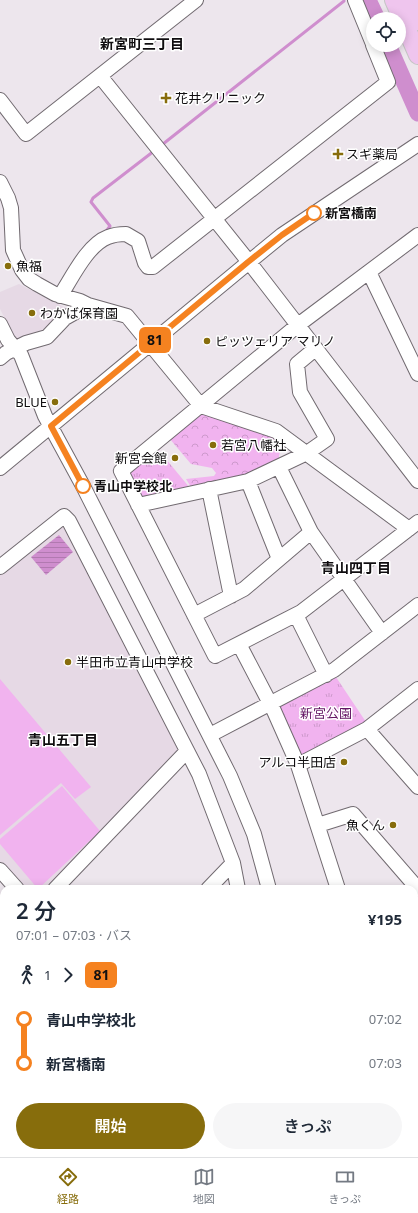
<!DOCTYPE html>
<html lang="ja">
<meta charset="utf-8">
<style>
body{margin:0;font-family:"Noto Sans","Noto Sans JP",sans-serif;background:#f6f6f7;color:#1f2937;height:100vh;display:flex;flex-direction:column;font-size:15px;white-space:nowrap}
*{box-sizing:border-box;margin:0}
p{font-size:13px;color:#747a83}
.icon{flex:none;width:22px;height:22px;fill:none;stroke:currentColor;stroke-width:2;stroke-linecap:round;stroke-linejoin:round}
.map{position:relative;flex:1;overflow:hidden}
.side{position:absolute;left:0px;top:885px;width:418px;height:272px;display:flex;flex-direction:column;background:#fff;border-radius:12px 12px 0 0;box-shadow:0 2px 10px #0003}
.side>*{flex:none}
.badge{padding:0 8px;border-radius:6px;font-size:14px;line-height:26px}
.fabs{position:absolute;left:366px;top:12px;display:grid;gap:8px}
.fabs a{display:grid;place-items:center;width:40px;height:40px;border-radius:50%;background:#fff;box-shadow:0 2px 10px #0003;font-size:20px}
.map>.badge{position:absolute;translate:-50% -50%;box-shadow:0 0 0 2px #fff}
.legs{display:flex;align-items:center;gap:6px;height:44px;padding:0 16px;font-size:13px}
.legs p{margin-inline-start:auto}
.overview{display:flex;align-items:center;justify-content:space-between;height:68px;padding:0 16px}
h1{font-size:22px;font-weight:600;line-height:30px}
.button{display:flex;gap:8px;margin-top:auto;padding:8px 16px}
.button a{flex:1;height:46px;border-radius:24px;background:#876d0c;color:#fff;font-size:16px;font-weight:600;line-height:46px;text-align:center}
.button a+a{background:#f6f6f7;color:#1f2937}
ul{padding:0 16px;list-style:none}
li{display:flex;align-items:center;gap:14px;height:44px;font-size:15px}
li i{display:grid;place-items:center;width:6px;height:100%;margin:0 5px;background:currentColor}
li i::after{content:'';width:10px;height:10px;margin:-5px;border:3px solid;border-radius:50%;background:#fff}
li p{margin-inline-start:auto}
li:first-child i{background:linear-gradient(#0000 50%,currentColor 0)}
li:last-child i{background:linear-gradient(currentColor 50%,#0000 0)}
.tab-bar{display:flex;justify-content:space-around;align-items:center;height:56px;border-top:1px solid #e0e1e3;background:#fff;font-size:11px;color:#747a83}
.tab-bar a{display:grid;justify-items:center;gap:2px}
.tab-bar .current{color:#876d0c}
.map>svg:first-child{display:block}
.built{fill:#e6d9e5}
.green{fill:#f1b3ef}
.forest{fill:url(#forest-crowns)}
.park{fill:url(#park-tufts)}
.water{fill:url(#water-rules)}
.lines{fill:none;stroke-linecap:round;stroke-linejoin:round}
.stream{stroke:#cf8ece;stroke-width:3}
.river{stroke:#cf8ece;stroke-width:17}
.minor-casing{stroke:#716a70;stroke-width:16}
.major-casing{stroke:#c5c5c5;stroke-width:20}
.minor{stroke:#fff;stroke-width:14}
.major{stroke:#efc5ee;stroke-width:18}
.line-1-casing{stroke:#fff;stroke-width:9}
.line-1{stroke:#f58220;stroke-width:6}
.poi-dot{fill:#876d0c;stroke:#fff;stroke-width:1.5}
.stop-1-dot{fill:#fff;stroke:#f58220;stroke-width:2}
.labels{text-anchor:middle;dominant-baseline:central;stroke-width:3;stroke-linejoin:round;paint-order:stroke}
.poi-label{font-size:13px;fill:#0f0d0f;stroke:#fff;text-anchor:start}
.stop-label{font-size:13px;font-weight:bold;fill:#0f0d0f;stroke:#fff;text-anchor:start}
.park-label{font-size:13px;fill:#631564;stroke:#fff}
.neighbourhood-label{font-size:14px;font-weight:bold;fill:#0f0d0f;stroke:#fff}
</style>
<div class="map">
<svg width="418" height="1157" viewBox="0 0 418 1157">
<defs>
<pattern id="forest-crowns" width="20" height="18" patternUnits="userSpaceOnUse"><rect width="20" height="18" fill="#f1b3ef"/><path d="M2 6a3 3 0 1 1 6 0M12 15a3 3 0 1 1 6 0" fill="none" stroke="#cd99cc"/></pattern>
<pattern id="park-tufts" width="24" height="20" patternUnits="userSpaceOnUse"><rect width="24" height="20" fill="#f1b3ef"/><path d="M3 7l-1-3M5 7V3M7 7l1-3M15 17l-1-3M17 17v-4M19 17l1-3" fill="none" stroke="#cd99cc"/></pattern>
<pattern id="water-rules" width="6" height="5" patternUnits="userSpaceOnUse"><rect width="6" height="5" fill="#cf8ece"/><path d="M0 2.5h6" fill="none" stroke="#b179b0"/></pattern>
</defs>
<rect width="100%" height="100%" fill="#ede6ed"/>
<path class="built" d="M19,284l47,24 -7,9 -11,10 -28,13 -6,-4 -14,-27v-17z
M62,523l4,1 116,226 -135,139h-23l-24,-26v-289z"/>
<path class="green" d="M0,679l91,108 -16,12 -14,-16 -61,52z
M62,786l38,45 -62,58 -38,-45v-5z"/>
<path class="forest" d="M198,412l76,23 13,10 -7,6 -2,11 -30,13 -57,12 -5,-8 28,-3 2,-3 -4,-5 -21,-4 -22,-26z"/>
<path class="park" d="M156,447l34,41 -47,11 -16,-28z
M336,677l30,45 -62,34 -5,-2 -19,-43v-5z"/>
<path class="water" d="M59,535l14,17 -27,23 -15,-18z"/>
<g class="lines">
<path class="stream" d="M163,144l181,-143
M107,230l3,-4 -19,-24 2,-4 61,-47"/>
<path class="river" d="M368,0l9,19
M388,45l30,68"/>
<defs>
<path id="minor" d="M355,0l18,44
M100,76l149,186 169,219
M0,100l26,34 170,-134
M0,182l8,16 3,10 2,42 9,20 7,9 8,5 18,10 25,7 8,4 39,11 74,90 75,25 133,98
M418,235l-120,90 -177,146 94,185 86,-44 117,-90
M369,272l49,102
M60,296c12,-18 27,-51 48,-59 5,-2 12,-3 18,-3l12,7 7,22 3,4h5l235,-185 -15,-37
M0,324l8,16 13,15 24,61 38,70 147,290 24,58 15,55
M0,358l6,-5 20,-10 21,-6 18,-19 23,-13
M279,467l32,65 71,101
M0,468l249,-206 33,-27 136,-91
M248,481l31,78
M209,489l22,107
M138,505l110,-24 59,-28 20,-14 -27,-47 -3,-28 18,-15
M0,567l64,-51 5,5 130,253 34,89 5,26
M194,615l50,-26 67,-57
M296,615l30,60
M239,644l35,67 24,54 40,124
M367,729l51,58
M210,735l124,-65 84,-65
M298,765l69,-36 51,-40
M318,825l35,-11 65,75
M0,870l17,19
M55,889l132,-138
M208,889l25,-26
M0,946l4,-4
M414,957l4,-3
M0,971l4,6
M414,984l4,5
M414,1089l4,5
M0,1094l4,-2
M98,1153l1,4
M194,1153v4
M222,1153v4
M269,1153v4
M298,1153v4
M358,1153v4
M378,1153l4,4
M15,1157l8,-4"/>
<path id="major" d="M394,0l24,55
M409,0l9,21"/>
</defs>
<use href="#minor" class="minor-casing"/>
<use href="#major" class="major-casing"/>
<use href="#minor" class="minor"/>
<use href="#major" class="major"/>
</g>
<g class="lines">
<defs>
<path id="line-1" d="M83,486l-32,-60 197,-164 34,-27 32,-22"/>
</defs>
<use href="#line-1" class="line-1-casing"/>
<use href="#line-1" class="line-1"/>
</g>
<g class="poi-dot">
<path d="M164 92h4v4h4v4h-4v4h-4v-4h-4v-4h4z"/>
<path d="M336 148h4v4h4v4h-4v4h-4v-4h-4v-4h4z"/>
<circle cx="8" cy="266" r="4"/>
<circle cx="32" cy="313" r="4"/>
<circle cx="207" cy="341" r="4"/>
<circle cx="55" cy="402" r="4"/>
<circle cx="213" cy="445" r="4"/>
<circle cx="175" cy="458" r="4"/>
<circle cx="68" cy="662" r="4"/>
<circle cx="344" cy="762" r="4"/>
<circle cx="393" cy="825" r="4"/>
</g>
<g class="stop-1-dot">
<circle cx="314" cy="213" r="7"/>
<circle cx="83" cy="486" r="7"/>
</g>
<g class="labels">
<g class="poi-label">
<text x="175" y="98">花井クリニック</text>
<text x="346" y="154">スギ薬局</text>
<text x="16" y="266">魚福</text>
<text x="40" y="313">わかば保育園</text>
<text x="215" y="341">ピッツェリア マリノ</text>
<text x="47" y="402" text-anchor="end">BLUE</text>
<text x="221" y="445">若宮八幡社</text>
<text x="167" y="458" text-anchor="end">新宮会館</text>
<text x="76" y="662">半田市立青山中学校</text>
<text x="336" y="762" text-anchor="end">アルコ半田店</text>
<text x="385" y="825" text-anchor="end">魚くん</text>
</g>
<g class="stop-label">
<text x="325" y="213">新宮橋南</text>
<text x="94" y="486">青山中学校北</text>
</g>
<g class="park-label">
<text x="326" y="713">新宮公園</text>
</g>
<g class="neighbourhood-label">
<text x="142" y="43">新宮町三丁目</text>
<text x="356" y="567">青山四丁目</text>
<text x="63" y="739">青山五丁目</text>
</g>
</g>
</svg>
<div class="fabs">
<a><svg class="icon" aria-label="locate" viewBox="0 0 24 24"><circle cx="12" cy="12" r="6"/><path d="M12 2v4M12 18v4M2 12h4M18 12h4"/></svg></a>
</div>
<b class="badge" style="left:155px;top:340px;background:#f58220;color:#111">81</b>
<section class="side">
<div class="overview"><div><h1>2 分</h1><p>07:01 – 07:03 · バス</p></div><b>¥195</b></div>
<div class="legs"><svg class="icon" aria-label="walk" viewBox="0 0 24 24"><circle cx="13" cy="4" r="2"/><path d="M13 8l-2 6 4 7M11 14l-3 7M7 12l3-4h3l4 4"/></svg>1<svg class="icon" aria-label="forward" viewBox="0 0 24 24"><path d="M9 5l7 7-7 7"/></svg><b class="badge" style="background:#f58220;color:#111">81</b></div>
<ul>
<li><i style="color:#f58220"></i><b>青山中学校北</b><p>07:02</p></li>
<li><i style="color:#f58220"></i><b>新宮橋南</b><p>07:03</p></li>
</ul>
<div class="button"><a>開始</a><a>きっぷ</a></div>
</section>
</div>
<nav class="tab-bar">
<a class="current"><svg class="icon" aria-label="directions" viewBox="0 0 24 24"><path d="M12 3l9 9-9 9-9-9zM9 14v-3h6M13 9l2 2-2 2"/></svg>経路</a>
<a><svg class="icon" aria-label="map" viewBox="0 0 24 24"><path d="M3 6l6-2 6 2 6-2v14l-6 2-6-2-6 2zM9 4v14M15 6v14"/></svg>地図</a>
<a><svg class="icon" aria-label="tickets" viewBox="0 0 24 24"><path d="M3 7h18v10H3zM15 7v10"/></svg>きっぷ</a>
</nav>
